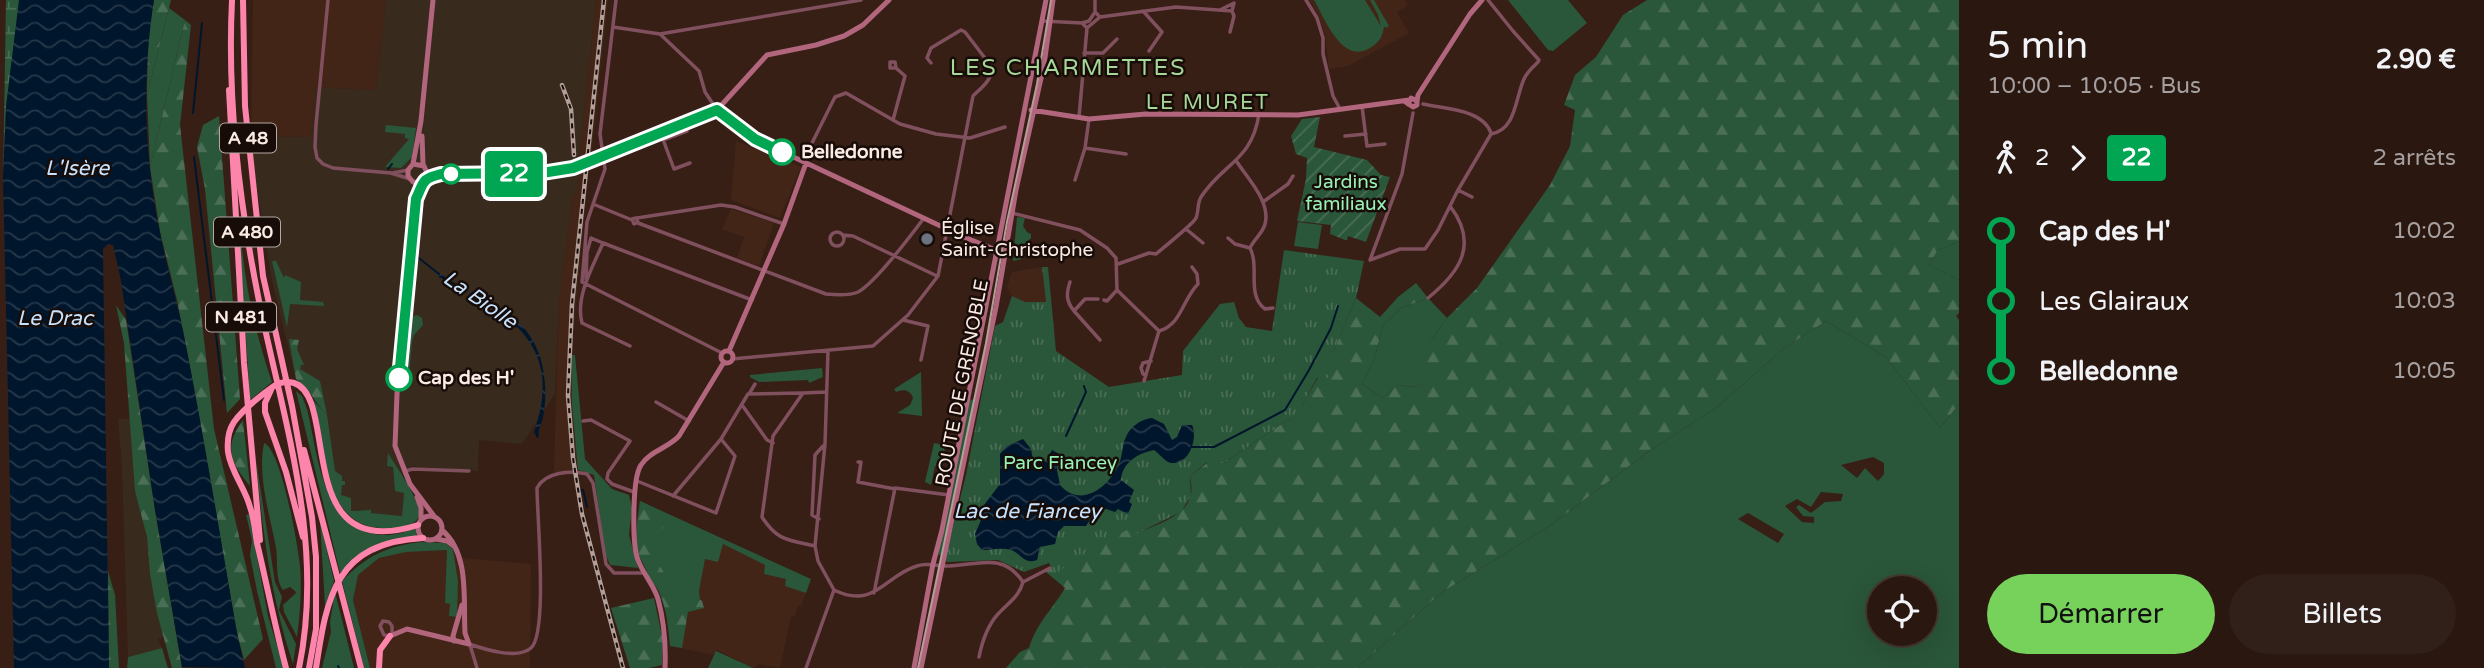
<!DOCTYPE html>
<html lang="fr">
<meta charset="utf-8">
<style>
body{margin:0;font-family:"Varela Round",sans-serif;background:#312019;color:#f1f3f6;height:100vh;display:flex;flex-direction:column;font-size:26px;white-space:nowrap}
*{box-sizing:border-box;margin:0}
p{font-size:23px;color:#a59f9f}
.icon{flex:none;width:38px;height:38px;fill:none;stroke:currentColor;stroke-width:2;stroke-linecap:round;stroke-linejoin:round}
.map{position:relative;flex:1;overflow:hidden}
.drawer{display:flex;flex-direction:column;background:#291710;width:525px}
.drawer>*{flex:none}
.badge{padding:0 14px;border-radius:5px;font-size:24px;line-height:46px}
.fabs{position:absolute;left:1867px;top:576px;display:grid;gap:14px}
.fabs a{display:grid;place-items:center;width:70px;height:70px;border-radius:50%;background:#291710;box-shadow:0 7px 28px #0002,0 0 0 2px #453630;font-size:35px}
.map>.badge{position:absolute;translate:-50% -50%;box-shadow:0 0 0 4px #fff}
.legs{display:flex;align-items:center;gap:10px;height:77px;padding:0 28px;font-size:23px}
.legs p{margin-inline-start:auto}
.headline{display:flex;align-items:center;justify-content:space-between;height:119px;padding:0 28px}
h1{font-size:38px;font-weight:600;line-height:52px}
.cta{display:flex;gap:14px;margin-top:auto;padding:14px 28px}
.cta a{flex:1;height:80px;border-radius:42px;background:#76d25a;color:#111;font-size:28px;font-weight:600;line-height:80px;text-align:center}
.cta a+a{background:#312019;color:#f1f3f6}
ul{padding:0 28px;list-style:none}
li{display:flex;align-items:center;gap:24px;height:70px;font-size:26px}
li i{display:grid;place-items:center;width:10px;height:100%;margin:0 9px;background:currentColor}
li i::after{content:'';width:18px;height:18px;margin:-9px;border:5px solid;border-radius:50%;background:#291710}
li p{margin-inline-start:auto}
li:first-child i{background:linear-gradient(#0000 50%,currentColor 0)}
li:last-child i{background:linear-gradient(currentColor 50%,#0000 0)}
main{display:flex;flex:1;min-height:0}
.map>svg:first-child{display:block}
.commercial{fill:#392a1e}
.built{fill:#432518}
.grass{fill:#2a5639;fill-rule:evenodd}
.forest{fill:url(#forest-firs)}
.wetland{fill:url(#wetland-marsh)}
.park{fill:url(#park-tufts)}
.garden{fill:url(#garden-furrows)}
.water{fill:url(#water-waves)}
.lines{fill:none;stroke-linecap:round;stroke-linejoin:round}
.stream{stroke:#00162c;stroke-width:2}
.street{stroke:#80505e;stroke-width:3.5}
.secondary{stroke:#b2667d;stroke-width:5}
.highway{stroke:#fd85ab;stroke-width:6}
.tram{stroke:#b39f97;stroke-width:2}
.rail-casing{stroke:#b39f97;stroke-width:4.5}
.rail{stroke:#170c08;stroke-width:2;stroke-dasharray:5;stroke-linecap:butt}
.line-1-casing{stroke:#fff;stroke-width:16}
.line-1{stroke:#00a651;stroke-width:10}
.stop-1-dot{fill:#fff;stroke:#00a651;stroke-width:3.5}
.worship-dot{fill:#6b7280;stroke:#170c08;stroke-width:2.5}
.labels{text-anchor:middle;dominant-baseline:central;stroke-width:5;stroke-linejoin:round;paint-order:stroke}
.shield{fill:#170c08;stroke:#b7a8a2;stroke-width:2}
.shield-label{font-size:18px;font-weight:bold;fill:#fcebe4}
.stop-label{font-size:19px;font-weight:bold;fill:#fcebe4;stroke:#170c08;text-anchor:start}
.park-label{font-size:19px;fill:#98f1b5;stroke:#170c08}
.poi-label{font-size:19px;fill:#fcebe4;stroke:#170c08;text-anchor:start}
.street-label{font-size:19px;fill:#fcebe4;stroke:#170c08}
.neighbourhood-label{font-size:21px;letter-spacing:2px;fill:#a6d798;stroke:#170c08}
.water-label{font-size:21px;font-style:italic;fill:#c7e2fe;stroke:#170c08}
.quarter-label{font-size:23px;letter-spacing:2px;fill:#a6d798;stroke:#170c08}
</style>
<main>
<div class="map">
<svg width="1959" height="668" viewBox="0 0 1959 668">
<defs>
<pattern id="forest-firs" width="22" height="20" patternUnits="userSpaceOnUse" patternTransform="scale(1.75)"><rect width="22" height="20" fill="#2a5639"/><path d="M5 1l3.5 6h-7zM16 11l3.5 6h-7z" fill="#4a6e56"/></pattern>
<pattern id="wetland-marsh" width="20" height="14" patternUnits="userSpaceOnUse" patternTransform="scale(1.75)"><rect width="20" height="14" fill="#2a5639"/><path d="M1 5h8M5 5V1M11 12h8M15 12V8" fill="none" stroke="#4a6e56"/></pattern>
<pattern id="park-tufts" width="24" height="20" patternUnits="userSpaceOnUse" patternTransform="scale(1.75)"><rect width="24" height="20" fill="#2a5639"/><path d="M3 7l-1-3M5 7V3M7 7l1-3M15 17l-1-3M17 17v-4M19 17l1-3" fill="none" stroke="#4a6e56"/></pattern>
<pattern id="garden-furrows" width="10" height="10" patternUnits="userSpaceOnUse" patternTransform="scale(1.75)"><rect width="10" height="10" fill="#2a5639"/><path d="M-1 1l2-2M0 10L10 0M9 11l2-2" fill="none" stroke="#4a6e56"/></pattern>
<pattern id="water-waves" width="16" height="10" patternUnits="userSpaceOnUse" patternTransform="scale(1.75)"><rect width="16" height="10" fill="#00162c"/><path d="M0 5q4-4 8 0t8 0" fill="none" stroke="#26384a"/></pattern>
</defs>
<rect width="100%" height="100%" fill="#371f15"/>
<path class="commercial" d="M386,0h210l-17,162 1,8 -3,24h-4l-14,106 -4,94 -33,50 -43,-4 -1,31 -66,-5 -16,18 8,9 -2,23 -31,-3v-3l-21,1 -13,-21 -17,-109 -24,-2 -25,-103 -16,-100 -4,-40 60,1 5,-50 60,3z
M118,419h12l27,194 7,23 -6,3 4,9 -34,9 -6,-188z"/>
<path class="built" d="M253,0h133l-10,90 -60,-3 -5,50 -60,-1z
M596,0h12l-17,158 -12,4z
M1308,0h97l3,5 -11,7 12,21 -61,33 -19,3 -4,-35 -8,-22z
M736,141l65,26 -21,51 -49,-18z
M589,167l-18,188 1,50 6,65 -24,3 5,-173 14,-107 4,1 3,-24z
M731,209l43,14 -15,43 -22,-8 7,-21 -22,-8z
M1042,267l4,35 -19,1 -16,-8 -4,-8 5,-15z
M723,544l42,21 22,15 -1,6 20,7 -5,13h-3l-3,11 -4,-1 -11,52 -22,-4 -4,4 -37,-18 -3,5 -44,-9 -3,-30 32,-25 6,-33z
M447,550l16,8 68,6 -1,104h-160l-17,-68 5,-25 21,-17 27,-6z"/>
<path class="grass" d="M1314,0h51l16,26 -3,-11 -8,-15h4l15,26 -3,2 -2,-2c-1,10 -5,17 -14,22 -28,17 -45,-29 -56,-48z
M1508,0h60l19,23 -34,28 -5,-1z
M169,8l16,12 -35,147 -3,-73z
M386,125l30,3 -4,29 -11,11 -16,-1 24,-28 -4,-1v-4l-20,-2z
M238,215l5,21 -2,2c4,48 15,98 31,144l-22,18z
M1017,217l8,1 -2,8 4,6 4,2v4l-10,10 1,11 -9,2z
M1298,222l24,3 -4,24 -24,-3z
M1959,242v38l-30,-15 9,-15z
M272,261h4l8,17 1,-3 16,7 -1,18 23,2 1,4 -34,-2 -3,23z
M1428,298l19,20 -16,22 -3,42 -15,5 -15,-2 -16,13 -20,-14 12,-24 9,-35 18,-17z
M417,315l5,3 1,7 -9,10 -2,6 -4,47h-6l8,-66 3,-6z
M1826,321l60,36 54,71 19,-24v264h-602l84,-75 110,-68 94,-71 72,-47 66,-58zM1873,457l11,6v11l-6,7 -13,-13 -8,10 -16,-13zM1821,492l22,2 -2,7 -16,1 -14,11 -12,-8 -3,2 7,9 11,1v6l-12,-1 -17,-16 12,-7 14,8zM1748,513l36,21 -6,9 -40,-24zM1880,588h45v46h-45z
M571,355h4l10,104 27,30 17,6 3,13 -3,27 9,33 -28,-3 -5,-12 -11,-78 -16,-5 -6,-65z
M822,368l1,9 -14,6 -1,-3 -49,2 -9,-5v-2z
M921,372l1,44 -25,-3 13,-8 3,-7c-3,-9 -10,-9 -17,-6l-2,-3z
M296,391l6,5 5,13c10,40 13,101 54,121 17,8 37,6 54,-2l2,8 -8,1 -59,26 -10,10z
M969,399l5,1 -33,155 -5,-1z
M313,400l14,15 8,56 7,5v5h3v4h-3l-1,10 10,3v13l20,-1v3l31,3 2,-23 -9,-2 -2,-24 -6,-1 1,-13c8,14 33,47 31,62 -2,16 -43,15 -54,10 -12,-4 -21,-14 -28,-25 -14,-24 -15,-72 -24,-100z
M264,443c17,6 34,102 36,123 2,24 0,48 -3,71l-13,-25 -1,-7 13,-12 -1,-2 -5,-4 -7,3c-8,-10 -5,-29 -7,-42 -6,-33 -19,-71 -12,-105z
M934,443l11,2 -2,22 -8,-1 -4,19 -6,-3z
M256,460l19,122 7,15 -3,13 17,34 -3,20c-22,-66 -31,-135 -37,-204z
M640,501l171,78 -5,14 -21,-7 1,-7 -22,-5 1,-9 -42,-21 -5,18 -13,-3 -6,32 1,9 -33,16 -8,-25 -10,-14 -11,-27 -2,-12z
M249,514l19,102 16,52h-8l-19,-77 -7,-36 2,-15 -6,-25z
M320,521l14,60 -9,25z
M421,542l24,1 8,6 5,33 -1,35 -8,-1 1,-12 -5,-1 2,-53 -41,2 -27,6 -21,17 -5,25 17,68h-6l-22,-87c24,-25 45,-35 79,-39z
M335,592l19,76h-32l9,-36 -1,-10z
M162,648l6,20h-41l1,-11z
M716,651l33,15 4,2h-45z"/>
<path class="forest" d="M154,0h17l-24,94 1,-60z
M1647,0h312v242l-21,8 -9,15 30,15v33l-3,3 3,4v84l-19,24 -54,-71 -60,-36 -43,28 -66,58 -72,47 -94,71 -110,68 -84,75h-351l14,-16 9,-4c8,-26 23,-38 36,-60l-19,-16 65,-60 25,21c18,-7 52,-17 55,-39 1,-6 0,-12 -1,-18l17,-13h17l65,-44 10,4 3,-18 31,-53 23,-54 24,19 18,-20 18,-14 12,15 -27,10 -18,17 -9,35 -12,24 20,14 16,-13 15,2 14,-5 -10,-12 14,-30 16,-22 30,-30 73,-103 20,-39 5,-36 -11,-5 11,-30 21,-18 27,-42z
M185,20l6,5 -11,100 34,304 49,210 -19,21 -7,-27 -39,-223 -21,-110 -17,-68 -10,-65z
M219,116l21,283 -13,14 -22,-224 -8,-42 6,-22z
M116,305l10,15 29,190 27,158h-10l-15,-55 -7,-39 -3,-37 -12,-46 -11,-148z
M289,339l10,1 -2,9 7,16h-3l-1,4 20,12 7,34c-12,-12 -17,-26 -31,-36z
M243,420l7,66c-21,-25 -26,-40 -7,-66z
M640,501l27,13v12l-12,7 -5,-5 -3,1c-2,22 7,25 16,42 5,11 6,23 10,34l4,-1 13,-12 12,9 2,7 -16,4 -6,36 -12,-2c-2,-18 -3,-38 -11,-55 -7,-14 -16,-24 -21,-39 -4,-16 0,-35 2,-51z
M108,571l7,24 4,73h-10z
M654,598l9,43 -1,24 -13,3h-19l-19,-60z"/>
<path class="wetland" d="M6,0h18l-21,186z"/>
<path class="park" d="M1284,250l80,11 -8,37 -23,54 5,10 -10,16h-11l-15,27 3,10 -6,9 -10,-5 -65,44h-18l-16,13 1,20 -10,16 -45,22 -7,-5 -36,19 -38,26 -6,-11 -25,9 -26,-12 -51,2 -2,-3 21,-84 29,-149 8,-4 9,-26 13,6h21l-4,-35h6l8,84 53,36 73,-12 1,-24 37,-47 14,-2 5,16 7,9 26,4z"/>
<path class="garden" d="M1320,117l-6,30 53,13 14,15 9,2 -24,65 -18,-6 -1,4h-2l-15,-6 1,-9 -34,-4 9,-42 1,-21 -11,-4 -5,-18 11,-17z"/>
<path class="water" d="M19,0h135c-12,76 -10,157 6,232 7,36 18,72 25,108 19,98 35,195 52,293l8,35 -63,-1 -27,-157 -34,-229 -8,-36 -5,-1 -5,5 6,419h-95l-11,-493 3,-69z
M438,272c47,35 102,38 107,112 1,10 0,23 -2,33 -1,7 -6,13 -4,20l-2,1 -3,-6c31,-89 -26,-119 -95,-155z
M1152,418l12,6 8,16 5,-3 5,-12h10c6,12 -2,40 -21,38 -6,-1 -12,-10 -17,-13 -16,3 -32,13 -33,30l13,10 -5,12 3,2 -4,10 -10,-5 -3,3 -12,-4 -8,3 -9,15h-22l-6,6 -3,12 -15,3 -3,13c-13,5 -15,-6 -26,-10 -8,-3 -22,0 -29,0l-5,-6 -2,-10 6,-14v-11l19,-25v-30l7,-8 16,-7 8,10 2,11 4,3 9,-2 6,-11 7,4 -2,16 3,15c21,24 49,2 59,-21 4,-9 3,-19 7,-27 4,-10 15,-18 26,-19z"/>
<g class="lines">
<path class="stream" d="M193,113l9,-90
M194,157l30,243
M388,169l4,-5
M415,255l24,19
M1066,436l20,-44 -2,-6
M1191,447h23l71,-37 24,-40 22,-42 7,-22
M578,491l5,-1 4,17
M338,666l1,2"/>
<path class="street" d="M328,0l-12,125 -1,22 2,11 6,6 10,4 58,5 19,6
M616,0l-16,134 5,35 -18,53 -5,60 140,71
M1306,0l11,18 6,20v16l10,42 7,13
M1143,11l19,21 -13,19
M1095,12l-6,9 -7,2 5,5 13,-11 -5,-5v-12
M1100,17l76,-10 56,4 2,-8 -12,6
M1042,21l40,2
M613,27l47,7 201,-34
M1230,32l4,-16 -2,-5
M660,34l39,37 6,21 12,18
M1084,53h19l14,-14
M1423,104c21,5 60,5 68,29
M1362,106l5,40 18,-2
M1079,117l8,-89
M893,120l12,-44 -9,-8 -1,-6h-5v6h6
M661,134l13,35 16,-6
M1345,136l21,-2
M663,140l24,-9
M1085,148l41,6
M803,161l32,-64 11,-4 54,31 36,10 34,4 35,-11
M1237,162c11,17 34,40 28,62 -2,9 -11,15 -15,24 10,19 -4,47 15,61l8,-1
M393,173l15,-3
M1075,180l10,-32 4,-29
M1458,190l14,7
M1263,202l25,-18 5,-8
M593,204l39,16
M1012,213l68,17 27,18 9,10 1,32
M636,218l2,4 -4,2 -2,-5z
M637,218l84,-13 14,2 49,17
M638,223l188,71c10,1 23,2 32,-2 17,-9 54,-58 66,-74
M1186,229l17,14
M830 239a7 7 0 1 1 14 0a7 7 0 1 1-14 0Z
M843,235l10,1 84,40
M1228,238l7,6 15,4
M1370,260l30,-11h25l13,-19 20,-40 33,-56c25,-4 24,-35 33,-55 3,-7 9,-12 14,-17l1,-2 -26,-29 -25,-31
M1370,260l32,-86 11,-61
M1118,264l31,-11 7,1c6,-5 38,-31 40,-36 3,-7 1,-15 5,-21 22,-34 51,-36 58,-83
M586,279l1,-27 4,-14 12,5
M1070,282c-4,12 -4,19 4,29
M1117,290l42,41 -15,50
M1428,298c32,-26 51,-54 22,-92
M1098,299h-13l-11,12 26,29
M1104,300l3,1 10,-11
M903,320l25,6 -7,34
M1159,331c23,-7 23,-31 39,-47l-1,-10 -5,-7
M630,346l-48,-23c-7,-26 11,-57 21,-80l149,57
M828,351l-3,93 -10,102 3,15 16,29
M732,359l141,-13 35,-31 30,-39 35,-180c9,-9 20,-16 18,-30l-26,-34 -4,-2 -30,18 -4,10 4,5
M1146,375l-3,-1 -2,-6 2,-5 8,-2
M749,394l6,-10
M656,402l33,19
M742,405l25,35 6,3
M583,421l8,-1 39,21 -22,32 -1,6 5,5 22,8
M858,462h3l-3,20 37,7
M405,471l8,-2 56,2
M637,481l79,32 19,-57 -14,-17
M673,496l48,-57 27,-45 54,-1
M819,519l-7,-4 3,-60 8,-9
M815,546c-26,-6 -38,-5 -53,-29l11,-81 30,-43 23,-1
M834,590c41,20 51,-15 83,-24 11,-4 21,1 32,0 29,-1 54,-14 74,16
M874,593l21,-105 54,7
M390,636l-6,-1 -4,-9 3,-5 6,1 3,4v9
M469,644c15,5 48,16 62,4 17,-15 6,-133 6,-160 8,-16 34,-18 50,-14l6,9 13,81 8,9h29
M470,645l7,23
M979,657c3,-15 9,-32 19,-43 10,-11 21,-17 25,-32l27,-14
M806,668l28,-78"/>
<path class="secondary" d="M1404,101l9,6 4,-2v-4l-6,-3 -3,6
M1417,101l1,-6 52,-81 12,-14
M717,110l38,29 209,98 32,13
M1031,110l58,9 57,-5 152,1 111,-15
M422,136l1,28
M413,164l8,-43 12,-121
M427,178l14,-4 102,-1 44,-9 130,-54 50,-55 49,-10 28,-9 19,-11 26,-25
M422,183l-9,-1 -5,-6v-6l5,-6 11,2 4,9c-9,16 -13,29 -16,48l-15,171 -2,52 15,38 24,32
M729,351l55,-127 22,-61
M721 357a6 6 0 1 1 12 0a6 6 0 1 1-12 0Z
M417,497l4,11v10
M418 528a12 12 0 1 1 24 0a12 12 0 1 1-24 0Z
M436,539l11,2 8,6
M390,636l17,-7 62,15 -4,-11c-2,-34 5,-79 -23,-103
M454,641l-1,-5 9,-31
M665,668c1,-24 -1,-47 -7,-69 -4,-14 -15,-25 -20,-39 -6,-15 -6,-82 3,-95 9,-14 27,-17 38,-29l45,-74
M914,668l19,-104 9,-34 104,-530
M921,668l75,-361 20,-117 28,-125 9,-65"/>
<path class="highway" d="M232,0c-5,101 7,202 27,301 25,121 66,243 40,367
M243,0l2,106 18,170 29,130 20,111 4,40v72l-7,39
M229,90l15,273 16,177
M271,390l-6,13v9l21,60 17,65
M304,450l57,218
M286,668c-11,-41 -19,-83 -29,-125 -2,-12 -3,-25 -7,-36 -5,-19 -19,-35 -22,-55 -1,-11 0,-21 6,-30 10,-14 26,-26 40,-36 6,-4 13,-5 20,-3 46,14 -3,183 124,142
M316,668c11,-72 19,-125 107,-130
M379,668l1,-18 10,-14"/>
<path class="tram" d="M918,668l68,-325 21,-121 30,-138 14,-84"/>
<defs>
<path id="rail" d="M604,0l-32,304 -4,91 5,63 9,56 41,154
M562,85l9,24 3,46"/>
</defs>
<use href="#rail" class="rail-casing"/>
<use href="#rail" class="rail"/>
</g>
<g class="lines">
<defs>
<path id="line-1" d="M399,378l17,-179c8,-17 5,-20 25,-25l101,-1 31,-5 144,-58 38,29 27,13"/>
</defs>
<use href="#line-1" class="line-1-casing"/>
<use href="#line-1" class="line-1"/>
</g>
<g class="stop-1-dot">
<circle cx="782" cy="152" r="12"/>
<circle cx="451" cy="174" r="9"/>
<circle cx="399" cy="378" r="12"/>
</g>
<circle class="worship-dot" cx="927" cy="239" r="7"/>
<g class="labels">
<g class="shield">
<rect x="220" y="123.5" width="56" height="29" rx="5"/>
<rect x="214" y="217.5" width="66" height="29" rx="5"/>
<rect x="206" y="302.5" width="70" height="29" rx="5"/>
</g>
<g class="shield-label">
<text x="248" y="138">A 48</text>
<text x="247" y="232">A 480</text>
<text x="241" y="317">N 481</text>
</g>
<g class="stop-label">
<text x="801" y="152">Belledonne</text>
<text x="418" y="378">Cap des H'</text>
</g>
<g class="park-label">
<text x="1346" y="182">Jardins<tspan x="1346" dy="22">familiaux</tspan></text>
<text x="1060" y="463">Parc Fiancey</text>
</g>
<g class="poi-label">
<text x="941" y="228">Église<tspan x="941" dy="22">Saint-Christophe</tspan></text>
</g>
<g class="street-label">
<text transform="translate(962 383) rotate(-79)">ROUTE DE GRENOBLE</text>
</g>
<g class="neighbourhood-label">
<text x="1208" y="102">LE MURET</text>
</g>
<g class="water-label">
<text x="77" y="168">L'Isère</text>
<text transform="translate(480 300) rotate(35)">La Biolle</text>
<text x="55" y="318">Le Drac</text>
<text x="1027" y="511">Lac de Fiancey</text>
</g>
<g class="quarter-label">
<text x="1068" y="68">LES CHARMETTES</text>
</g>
</g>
</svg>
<div class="fabs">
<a><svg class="icon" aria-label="locate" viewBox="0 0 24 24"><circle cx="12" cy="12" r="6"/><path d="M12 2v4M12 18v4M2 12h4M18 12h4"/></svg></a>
</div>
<b class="badge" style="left:514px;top:174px;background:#00a651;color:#fff">22</b>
</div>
<section class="drawer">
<div class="headline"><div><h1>5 min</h1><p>10:00 – 10:05 · Bus</p></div><b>2.90 €</b></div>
<div class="legs"><svg class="icon" aria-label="walk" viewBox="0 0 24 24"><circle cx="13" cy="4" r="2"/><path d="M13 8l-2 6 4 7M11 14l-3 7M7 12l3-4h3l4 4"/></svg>2<svg class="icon" aria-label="forward" viewBox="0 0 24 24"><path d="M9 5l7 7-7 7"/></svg><b class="badge" style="background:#00a651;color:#fff">22</b><p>2 arrêts</p></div>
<ul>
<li><i style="color:#00a651"></i><b>Cap des H'</b><p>10:02</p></li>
<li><i style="color:#00a651"></i><span>Les Glairaux</span><p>10:03</p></li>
<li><i style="color:#00a651"></i><b>Belledonne</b><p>10:05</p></li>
</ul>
<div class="cta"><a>Démarrer</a><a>Billets</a></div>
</section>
</main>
